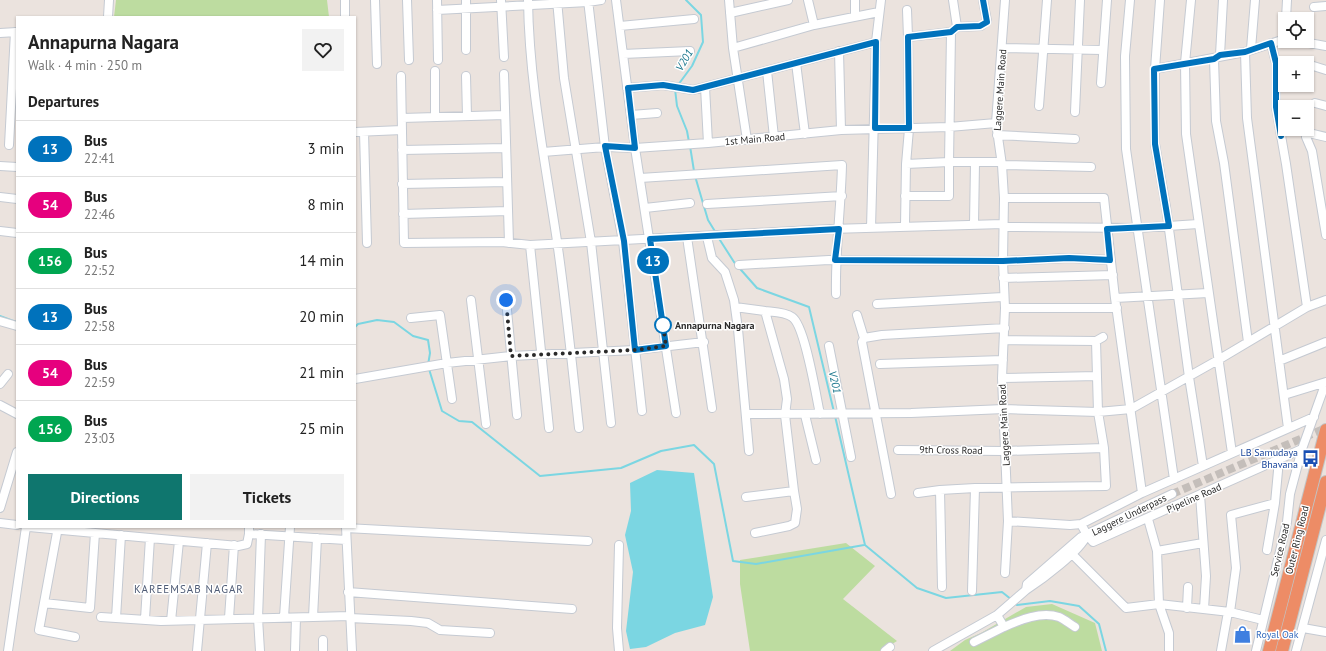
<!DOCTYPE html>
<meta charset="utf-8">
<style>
body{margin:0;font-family:"PT Sans",sans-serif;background:#f2f2f2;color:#222;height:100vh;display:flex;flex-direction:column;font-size:15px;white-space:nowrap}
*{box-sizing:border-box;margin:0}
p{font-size:13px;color:#767676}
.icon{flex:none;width:22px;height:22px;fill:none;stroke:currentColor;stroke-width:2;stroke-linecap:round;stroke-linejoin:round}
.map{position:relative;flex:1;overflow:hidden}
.panel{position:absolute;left:16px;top:16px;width:340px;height:512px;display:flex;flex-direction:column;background:#fff;border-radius:0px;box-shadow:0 1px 3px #0004}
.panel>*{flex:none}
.badge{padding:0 8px;border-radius:13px;font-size:14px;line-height:26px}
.buttons{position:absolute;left:1278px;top:12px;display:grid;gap:8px}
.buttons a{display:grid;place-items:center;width:36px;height:36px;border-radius:0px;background:#fff;box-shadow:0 1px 3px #0004;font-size:20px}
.you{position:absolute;width:20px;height:20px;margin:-10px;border:3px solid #fff;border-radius:50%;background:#1a73e8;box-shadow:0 0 0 6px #1a73e833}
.map>.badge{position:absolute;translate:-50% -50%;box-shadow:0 0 0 2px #fff}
h2{padding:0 12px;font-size:15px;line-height:36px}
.round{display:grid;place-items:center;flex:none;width:42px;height:42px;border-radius:0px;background:#f2f2f2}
.head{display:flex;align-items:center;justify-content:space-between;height:68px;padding:0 12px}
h1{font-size:19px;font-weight:600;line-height:30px}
.cta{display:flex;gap:8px;margin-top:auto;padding:8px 12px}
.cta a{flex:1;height:46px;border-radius:0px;background:#0f766e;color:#fff;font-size:16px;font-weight:600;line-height:46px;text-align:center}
.cta a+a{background:#f2f2f2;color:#222}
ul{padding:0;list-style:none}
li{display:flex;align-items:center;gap:12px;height:56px;padding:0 12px;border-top:1px solid #e0e0e0}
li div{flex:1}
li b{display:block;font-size:15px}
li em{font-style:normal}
li .badge{min-width:44px;font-weight:700;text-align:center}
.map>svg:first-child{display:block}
.green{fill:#bddca0}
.water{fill:#7bd6e2}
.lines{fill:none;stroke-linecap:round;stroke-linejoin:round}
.stream{stroke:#7bd6e2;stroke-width:2}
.minor-tunnel{stroke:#c4beba;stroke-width:8;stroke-dasharray:8 4;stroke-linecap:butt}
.minor-casing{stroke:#c5cad2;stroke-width:10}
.highway-casing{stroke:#c3c3c3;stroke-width:14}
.minor{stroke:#fff;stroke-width:8}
.highway{stroke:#ed8c66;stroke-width:12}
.line-casing{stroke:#fff;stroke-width:9}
.line{stroke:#0072bc;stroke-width:6}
.walk{stroke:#2a2a2a;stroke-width:4;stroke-dasharray:0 7.2}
.stop-dot{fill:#fff;stroke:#0072bc;stroke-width:2}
.labels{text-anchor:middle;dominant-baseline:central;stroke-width:3;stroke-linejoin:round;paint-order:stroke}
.street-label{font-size:10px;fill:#2a2a2a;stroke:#fff}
.stop-label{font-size:10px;font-weight:bold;fill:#2a2a2a;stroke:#fff;text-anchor:start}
.transit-label{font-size:10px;fill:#164399;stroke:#fff;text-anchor:end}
.shop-label{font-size:10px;fill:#366cbe;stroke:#fff;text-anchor:start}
.water-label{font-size:11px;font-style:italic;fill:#1b778d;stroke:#fff}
.neighbourhood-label{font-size:11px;letter-spacing:1px;fill:#4f5c76;stroke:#fff}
</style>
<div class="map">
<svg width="1326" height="651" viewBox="0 0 1326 651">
<rect width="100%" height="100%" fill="#ebe3de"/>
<path class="green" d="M116,0h211l2,17h-215z
M846,543l29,23 -32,33 54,42 -16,10h-131l-10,-67v-24z
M1052,604l43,19 7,28h-152l15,-11 16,-7 45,-26z"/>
<path class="water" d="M657,470l37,3 19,124 -8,28 -30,8 -29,14 -16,2 -4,-18 7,-59 -8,-37 6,-24 -1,-28z"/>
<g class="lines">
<path class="stream" d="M678,85l14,-19 11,-24 -2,-27 -15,-15
M675,89l2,17 10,25 2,11
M690,146l4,25
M695,176l13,44 8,13
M718,237l16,25 23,26 52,19 25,105
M0,316l16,6
M355,327l3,-3 19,-4 17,2 19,14 15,4 2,13 -2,12
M429,369l13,42 17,10 13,1 68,54 81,-8 40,-17 33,-6 20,19 19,97 23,3 108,-19
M835,416l30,129 52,43 29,10 56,-6 10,8
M1015,603l2,2 33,-4 29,5 20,18 7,27"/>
<path class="minor-tunnel" d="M1172,494l154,-66"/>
<defs>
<path id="minor" d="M345,0v17
M375,0l2,64
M407,0l2,60
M437,0l1,60
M501,0l3,57
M528,0c1,81 17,161 29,241 9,62 15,124 22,187
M557,0l7,78 27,164 20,181
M588,0l17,147 18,94 19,170
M616,0l19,148 41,265
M729,0l4,48 14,92
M808,0l6,25
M855,0v16
M953,0l4,27
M1005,0l-9,123 6,42 2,33 -1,63 2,47 -3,70 6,143 62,4 11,-1 61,-31 172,-76
M1130,0l-5,56 1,93 48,330
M1160,0l-5,69v75l11,63 23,170 14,89
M1191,0l-6,63 1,71 46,319
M1314,7l12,-1
M437,10l151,-8 13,-2
M907,10l1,27
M730,13l58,-13
M108,17l1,-17
M1286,19l1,-19
M620,26l74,-7
M951,32l6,-5 24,-1 6,-5 -4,-21
M0,33l17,-1
M1298,41l28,5
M1271,43l5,20v44l10,57 21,143
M733,48l81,-23 65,-13
M1003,48l99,2
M1251,49l4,-49
M466,50v-50
M839,51l2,79
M1245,52l2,66 41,310
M623,54l67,-3
M1220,55l3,-55
M1214,59l2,62 8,42 24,179
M796,63l9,71
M1276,63h11
M1307,64l19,6
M1155,69l90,-17 40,-13
M767,71l7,66
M504,74l5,169
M401,76l3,167 98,-1 28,3 301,-16 172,-5
M466,76l1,40
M1101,83l6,-83
M705,87l3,56
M627,88l36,-3 30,5 183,-48
M1315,103l11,3
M1039,106l8,-106
M1075,112l5,-112
M631,115l26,-2
M435,117v-46
M402,118l103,-3
M355,132l47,-2
M364,132l3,111
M997,135l78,4
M1326,137l-17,-4 -3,4 6,14 14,84
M9,145l6,-113
M402,150l104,-2
M543,152l62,-5 30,1 73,-5 133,-13 108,-3 47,-4
M1002,165l89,2
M0,166l17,1
M640,178l202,-13c-1,43 -7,86 -6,129
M402,184l105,-2
M905,196h44v-34h52
M0,197l17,2
M1004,198h100l11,100 27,195
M707,204l135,-8
M645,208l45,-5
M403,214l105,-3
M974,224l1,-61
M905,226l1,-62 3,-35 -1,-92 43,-5 -2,130 -43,2
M1004,227l134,1 60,-4
M871,228l5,-186 5,-42
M0,231l17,2
M687,237l25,171
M707,237l5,21 13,14 9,28 4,29 11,122
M530,245l19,183
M739,265l90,-5 174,1 66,-3 42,2
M1003,278l110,-3
M1115,298l93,-5
M471,300l15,124
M506,300l11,115
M877,304l126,-7
M735,307l30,4 19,68 3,20 -2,16 9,76 -48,6
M1005,308h112
M765,311c8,1 20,1 27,6 13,8 24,79 28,97
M857,315l7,23
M411,318l29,-3 12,84
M0,321l17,5
M1004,340l92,1 7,-4
M829,346l22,111
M1279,361l47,-19
M880,364l123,-4
M1002,378l95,-2
M355,379l92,-16 64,-7 124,-6 69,-8
M0,384l8,-10
M1284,395l42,-13
M0,405l17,9
M747,414l164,-1 93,-4 94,3 33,-3 87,-49 89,-53 19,-7
M805,415l11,45
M898,450l106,1 100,-3
M918,493l22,-3
M891,494l-29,-152 2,-4 18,-3 123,-7
M1200,495l6,81 -2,33
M0,508l17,-56
M1148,519l9,32 2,53 10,29v18
M0,523l17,2
M1081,524l6,11 6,7 209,-93
M29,527l209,19 9,-2 2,-10
M58,527l-19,103 36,7
M249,527v7l97,6
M346,527l6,124
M346,528l242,13
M755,533l34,-7 6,-3 2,-14 -3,-18
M1087,535c-8,17 -44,44 -61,55l1,-6 54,-47 91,-43
M317,538l-4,79 36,-1
M619,545l-2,83 2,23
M1267,550l8,-47
M1157,551l46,-8
M1072,554l54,54 33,-4 71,8 33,8
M1005,573l3,-52
M942,587l-2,-97 35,-2 131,-2 -2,-38 -6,-36 -2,-71
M972,591l3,-103
M348,592l224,17
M44,603l46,5 5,-75
M1187,608l1,-21
M1230,612l6,-44 -5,-53 44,-12 4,-43
M997,615l7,12c16,-7 37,-16 55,-10 5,2 11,7 16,10
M101,617l60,4 152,-4
M284,617l6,-90
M116,618l5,-83
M229,618l5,-73
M350,618l61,3 17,2 12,7 50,3
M145,619l5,-81
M171,621l8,-80
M1303,628l23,4
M323,640v11
M974,642l30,-15
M8,651l18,-124
M197,651l10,-108
M260,651l-2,-33 3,-84
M295,651l1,-33
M885,651l5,-4
M933,651l64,-36 29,-25
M1221,651l7,-39
M1256,651l31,-129 3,-28 12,-45 24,-67
M1296,651l30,-111"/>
<path id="highway" d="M1269,651l57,-221
M1282,651l44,-169"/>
</defs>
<use href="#minor" class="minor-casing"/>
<use href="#highway" class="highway-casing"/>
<use href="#minor" class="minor"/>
<use href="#highway" class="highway"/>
</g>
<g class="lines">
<defs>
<path id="line" d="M983,0l4,22 -7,4 -23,1 -6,5 -43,5 1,91h-34l1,-86 -183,48 -30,-5 -35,3 7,60 -30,-2 19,95 11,109 31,-4 -16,-107 189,-10 -4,31 168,1 66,-3 41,2 -3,-31 62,-3 -14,-82 -1,-75 60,-10 6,-4 25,-3 26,-9 5,20v44l5,29"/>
</defs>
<use href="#line" class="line-casing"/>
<use href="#line" class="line"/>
<path class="walk" d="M506,300l5,56 124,-6 31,-4 -3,-21"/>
</g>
<defs>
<symbol id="bus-bare" viewBox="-9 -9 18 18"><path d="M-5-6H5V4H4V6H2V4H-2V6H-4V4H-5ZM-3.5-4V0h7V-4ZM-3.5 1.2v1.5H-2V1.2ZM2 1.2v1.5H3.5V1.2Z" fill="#1a4fb4" stroke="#fff" stroke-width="2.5" paint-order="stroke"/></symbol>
<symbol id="shop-bare" viewBox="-9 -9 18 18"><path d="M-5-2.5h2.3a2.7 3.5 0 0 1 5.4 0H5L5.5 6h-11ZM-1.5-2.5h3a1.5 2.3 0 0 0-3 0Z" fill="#3f7fe0" stroke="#fff" stroke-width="2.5" paint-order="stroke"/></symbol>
</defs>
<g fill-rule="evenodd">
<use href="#bus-bare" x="1298" y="446" width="25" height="25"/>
<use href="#shop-bare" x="1230" y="622" width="25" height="25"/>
</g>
<circle class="stop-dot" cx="663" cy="325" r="8"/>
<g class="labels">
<g class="street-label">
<text transform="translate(1000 90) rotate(-86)">Laggere Main Road</text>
<text transform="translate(755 139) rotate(-5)">1st Main Road</text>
<text transform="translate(1004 425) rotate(-93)">Laggere Main Road</text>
<text transform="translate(951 450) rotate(1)">9th Cross Road</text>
<text transform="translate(1194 498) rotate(-24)">Pipeline Road</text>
<text transform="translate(1129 515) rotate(-26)">Laggere Underpass</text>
<text transform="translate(1297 540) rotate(-76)">Outer Ring Road</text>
<text transform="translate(1280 550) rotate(-77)">Service Road</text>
</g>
<g class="stop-label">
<text x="675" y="325">Annapurna Nagara</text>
</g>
<g class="transit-label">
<text x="1298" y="452">LB Samudaya<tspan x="1298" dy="12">Bhavana</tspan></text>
</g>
<g class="shop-label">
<text x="1256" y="634">Royal Oak</text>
</g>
<g class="water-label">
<text transform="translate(684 60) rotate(-60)">V201</text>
<text transform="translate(835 382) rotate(77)">V201</text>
</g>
<g class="neighbourhood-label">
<text x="189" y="589">KAREEMSAB NAGAR</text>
</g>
</g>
</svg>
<div class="buttons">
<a><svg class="icon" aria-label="locate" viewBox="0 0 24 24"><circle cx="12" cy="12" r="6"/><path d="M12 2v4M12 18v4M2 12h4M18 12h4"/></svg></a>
<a>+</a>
<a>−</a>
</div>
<div class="you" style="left:506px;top:300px"></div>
<b class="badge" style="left:653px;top:261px;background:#0072bc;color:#fff">13</b>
<section class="panel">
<div class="head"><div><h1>Annapurna Nagara</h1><p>Walk · 4 min · 250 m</p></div><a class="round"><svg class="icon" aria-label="heart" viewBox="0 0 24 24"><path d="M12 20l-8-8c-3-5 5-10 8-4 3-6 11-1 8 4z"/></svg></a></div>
<h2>Departures</h2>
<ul>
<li><span class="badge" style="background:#0072bc;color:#fff">13</span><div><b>Bus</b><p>22:41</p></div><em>3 min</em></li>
<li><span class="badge" style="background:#e6007e;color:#fff">54</span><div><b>Bus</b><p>22:46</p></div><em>8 min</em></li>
<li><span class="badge" style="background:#00a651;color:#fff">156</span><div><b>Bus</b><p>22:52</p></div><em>14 min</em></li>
<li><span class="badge" style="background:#0072bc;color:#fff">13</span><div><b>Bus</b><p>22:58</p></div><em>20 min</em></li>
<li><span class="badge" style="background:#e6007e;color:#fff">54</span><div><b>Bus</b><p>22:59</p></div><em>21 min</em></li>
<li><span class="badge" style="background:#00a651;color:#fff">156</span><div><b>Bus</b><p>23:03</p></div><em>25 min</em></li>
</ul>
<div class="cta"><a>Directions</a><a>Tickets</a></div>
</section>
</div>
